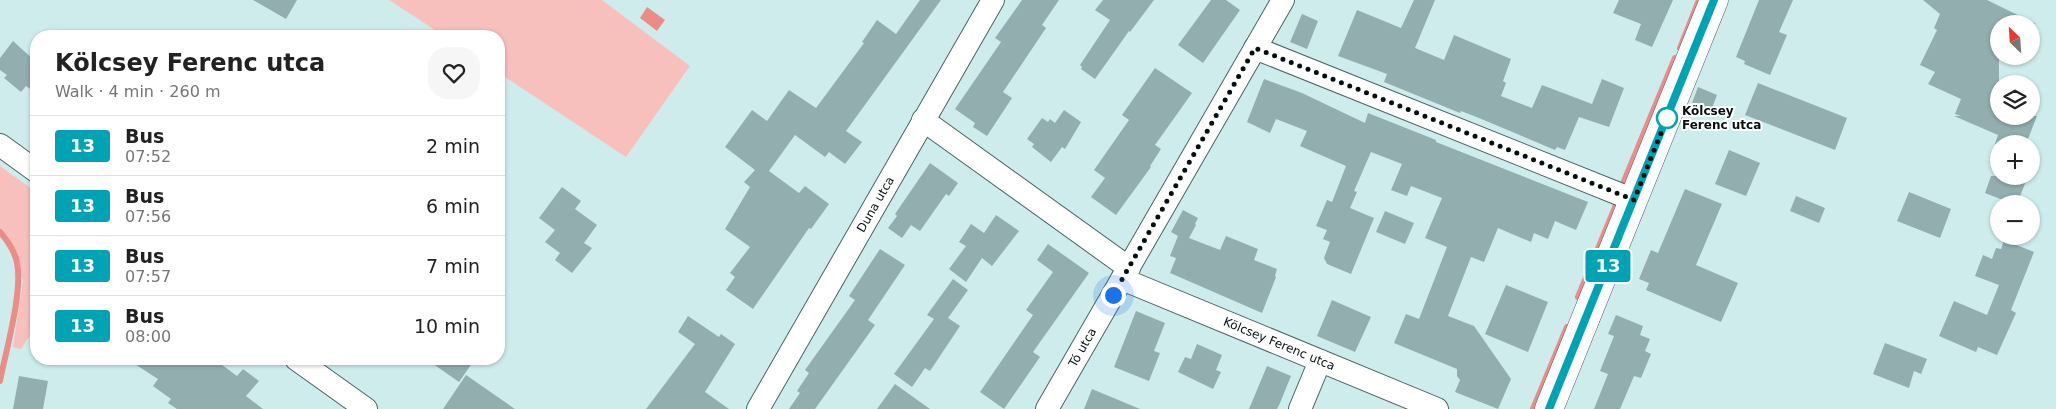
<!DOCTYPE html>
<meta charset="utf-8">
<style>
body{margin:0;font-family:"DejaVu Sans",sans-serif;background:#f6f6f6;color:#222;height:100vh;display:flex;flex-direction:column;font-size:19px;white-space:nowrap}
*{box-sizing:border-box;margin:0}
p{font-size:16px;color:#767676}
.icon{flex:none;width:28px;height:28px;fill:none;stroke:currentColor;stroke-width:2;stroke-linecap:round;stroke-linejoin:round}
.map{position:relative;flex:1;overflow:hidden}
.side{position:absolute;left:30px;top:30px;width:475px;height:335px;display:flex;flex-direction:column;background:#fff;border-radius:20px;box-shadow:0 1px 4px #0004}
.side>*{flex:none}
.badge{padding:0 10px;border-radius:4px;font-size:18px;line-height:32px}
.needle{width:32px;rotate:335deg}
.controls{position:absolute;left:1990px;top:15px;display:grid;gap:10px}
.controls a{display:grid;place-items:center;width:50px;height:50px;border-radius:50%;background:#fff;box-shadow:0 1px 4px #0004;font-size:25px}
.you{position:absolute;width:25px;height:25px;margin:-12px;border:4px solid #fff;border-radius:50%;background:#1a73e8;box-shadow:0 0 0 8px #1a73e833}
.map>.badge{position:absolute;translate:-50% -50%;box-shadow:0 0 0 2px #fff}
.round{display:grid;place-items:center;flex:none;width:52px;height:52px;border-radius:20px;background:#f6f6f6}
.summary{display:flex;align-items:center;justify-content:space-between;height:85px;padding:0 25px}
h1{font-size:24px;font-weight:800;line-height:38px}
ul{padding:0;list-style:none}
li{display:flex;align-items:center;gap:15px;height:60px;padding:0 25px;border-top:1px solid #e0e0e0}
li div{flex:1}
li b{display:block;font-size:19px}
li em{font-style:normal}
li .badge{min-width:55px;font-weight:700;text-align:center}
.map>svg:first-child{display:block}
.green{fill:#f8c0bd}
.water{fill:#ec8c89}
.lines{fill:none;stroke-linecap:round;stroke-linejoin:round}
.stream{stroke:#ec8c89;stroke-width:6}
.building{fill:#93aeaf}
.minor-casing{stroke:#4b6465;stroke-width:24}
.tertiary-casing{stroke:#4b6465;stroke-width:29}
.minor{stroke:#fff;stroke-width:22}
.tertiary{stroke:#fff;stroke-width:28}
.line-casing{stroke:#fff;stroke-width:11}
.line{stroke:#00a3b4;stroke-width:8}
.walk{stroke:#060f10;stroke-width:5;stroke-dasharray:0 9}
.stop-dot{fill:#fff;stroke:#00a3b4;stroke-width:2.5}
.labels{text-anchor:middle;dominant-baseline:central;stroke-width:4;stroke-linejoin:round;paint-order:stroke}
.stop-label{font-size:12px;font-weight:bold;fill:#060f10;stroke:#fff;text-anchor:start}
.street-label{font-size:12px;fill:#060f10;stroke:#fff}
</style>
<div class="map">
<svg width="2056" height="409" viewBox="0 0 2056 409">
<rect width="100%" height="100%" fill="#cfeced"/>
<path class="green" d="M389,0h213l88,66 -64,91 -127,-84v-37h-55z
M0,166l36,26v134l-15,23 -8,-2 10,-66 -15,-45 -8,-7z"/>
<path class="water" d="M647,7l18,13 -8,11 -17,-13z"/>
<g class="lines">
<path class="stream" d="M1680,48l19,-48
M1622,186l53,-128
M0,232c7,8 15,20 17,31 6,29 -11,87 -17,118
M1578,297l38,-92
M1533,409l34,-82"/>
</g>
<path class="building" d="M253,0h44l-11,19z
M920,0h21l-95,131 16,11 -17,22 -16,-12 -4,5 -30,-22 -26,36 30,22 6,-7 24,18 -18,25 -2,-1 -56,81 -27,-19 9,-13 -5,-4 20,-26 -25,-18 25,-42 -6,-5 11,-12 -30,-23 27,-37 15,11 22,-31 27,18 48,-65 -2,-1 15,-22 19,14z
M1022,0h37l-17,25 4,3 -43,64 9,6 -25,38 -14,-9 2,-4 -20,-14 46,-67 -6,-4z
M1103,0h51l-24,32 -1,-1 -34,48 -14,-10 1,-2 -2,-2 30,-45 -15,-10z
M1211,0h15l14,10 -37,53 -25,-18z
M1414,0h21l-20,48 29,12 10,-25 57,24 -8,22 3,2 -5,13 31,12 10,-23 50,19 10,-25 22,9 -15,39 -30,-10 -14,33 -8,-3 -2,3 -76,-32 -18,-7 -1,2 -76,-31 3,-8 -49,-18 19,-46 44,18z
M1619,0h54l-21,47 -17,-7 6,-16 -28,-11z
M1759,0h34l-14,32 8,3 -17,40 -26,-11 1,-3 -9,-4z
M1923,0h64l49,24h-37v92h38l-11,28h-31l3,-9 -44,-19h7l-6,-2 6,-15 -33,-15 7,-12 -15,-7 17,-35 -3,-2 6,-14z
M1302,14l16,7 -11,28 -17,-7z
M13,41l23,21v31l-10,-7 -5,6 -17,-14 3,-3 -7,-5v-12z
M1155,68l37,25 -37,52 6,4 -11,17 1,1 -35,48 -25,-18 14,-19 -11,-8 35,-50 -7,-5z
M1264,79l38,14 63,30 3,-10 68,27v2l152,60 -12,28 -21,-9 -7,18 -14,-6 -3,9 -33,-14 -14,34 -13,-5 -23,59 26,10 37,53 -13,30 -43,-17 5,-12 -3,-4v-7l-63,-26 12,-29 13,5 28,-72 -22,-9 17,-40 -31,-12 -4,10 -16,-6 11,-26 -31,-12 -17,39 3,1 -7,16 24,10 -23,56 -24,-10 -3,-6 6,-16 -7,-3 4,-9 -11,-4 11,-26 5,2 14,-36 -46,-20 7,-15 -31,-12 -6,14 -23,-11z
M1758,83l89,35 -12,32 -90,-35z
M1698,87l19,8 -6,16 -19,-8z
M1064,110l17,12 -16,27 -3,-2 -11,15 -19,-15 2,-3 -7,-5 15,-21 6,4 2,-3 5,4z
M1729,150l31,13 -14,33 -31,-12z
M930,163l28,20 -9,13 -3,-2 -26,37 -9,-6 -9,13 -14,-10 9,-12 -2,-2z
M1991,176h37l-11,28h-4l-28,-11z
M562,187l19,14 -6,8 22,16 -13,18 8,5 -20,25 -17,-13 5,-7 -15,-11 10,-12 -16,-12z
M1685,189l37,15 -26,61 42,18 -17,39 -75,-32 3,-7 -10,-4 12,-29 7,3z
M1909,192l42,17 -11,29 -43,-17z
M1796,196l29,12 -6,15 -29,-12z
M1183,210l15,8 -3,6 1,1 -7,13 31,12 6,-14 32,13 -4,11 23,9 -2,7 1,1 -14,36 -92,-40 6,-15 -6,-2 8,-20 -7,-4z
M1385,211l29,12 -9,21 -29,-12z
M996,215l23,16 -27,35 -10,-8 -16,24 -17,-13 17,-23 -7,-4 12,-18 13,9z
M2004,240l30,12 -23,58 5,3 -19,42 -19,-8 -2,5 -37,-16 15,-35 33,14 12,-30 -24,-9 8,-21 9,4 4,-11 5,1z
M1048,244l41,29 -56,79 7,5 -36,52 -24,-17 53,-77 -7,-5 27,-38 -16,-12z
M880,249l25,16 -37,55 7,5 -60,84h-26l11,-16 -3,-2 12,-18 -4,-3 50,-70 -6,-4z
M953,279l15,11 -20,28 12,8 -30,45 -5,-3 -13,19 -18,-13 40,-55 -7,-4z
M1506,285l42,17 -20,50 -43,-18z
M1332,300l39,17 -16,35 -38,-16z
M1136,311l29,12 -11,28 6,2 -11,28 -35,-14z
M1616,315l27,11 -3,9 10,4 -5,12 6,3 -10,24 -7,-2 -14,33h-26l14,-35 -8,-3 14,-35 -6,-2z
M688,316l31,21 2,-3 14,10 -30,48 24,17h-83l49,-65 -17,-12z
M1885,343l42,16 -6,15 -7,-3 -5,17 -36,-14z
M1197,344l25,11 -6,15 5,2 -8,17 -35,-17 7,-15 6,2z
M127,359h87l23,17 6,-7 16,12 -13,15 17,13h-86l-9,-6 3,-4 -18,-13 5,-7z
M426,359h49l-16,23z
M1267,366l24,10 -11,27 -3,6h-28z
M466,375l49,34h-72z
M19,376l29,5 -5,28h-30z
M895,384l35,25h-53z
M1092,389l48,20h-56z"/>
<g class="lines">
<defs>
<g id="minor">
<path d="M1255,48l379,152"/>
<path d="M923,120l206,148"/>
<path d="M0,145l36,26"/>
<path id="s1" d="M1122,279l315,130"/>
<path d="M296,359l70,50"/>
<path id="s2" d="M758,409l235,-409"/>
<path id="s3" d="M1047,409l236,-409"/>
<path d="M1300,409l20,-48"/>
</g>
<path id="tertiary" d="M1549,409l165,-409"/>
</defs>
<use href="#minor" class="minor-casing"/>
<use href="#tertiary" class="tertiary-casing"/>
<use href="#minor" class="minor"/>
<use href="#tertiary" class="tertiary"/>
</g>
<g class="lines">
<defs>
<path id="line" d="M1549,409l165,-409"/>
</defs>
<use href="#line" class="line-casing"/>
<use href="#line" class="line"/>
<path class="walk" d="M1113,295l142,-247 379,152 33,-82"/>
</g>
<circle class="stop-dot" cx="1667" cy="118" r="10"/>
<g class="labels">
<g class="stop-label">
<text x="1682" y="111">Kölcsey<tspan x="1682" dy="14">Ferenc utca</tspan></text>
</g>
<g class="street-label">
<text stroke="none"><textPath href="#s2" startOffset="236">Duna utca</textPath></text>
<text stroke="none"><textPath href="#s1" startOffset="170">Kölcsey Ferenc utca</textPath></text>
<text stroke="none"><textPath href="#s3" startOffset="71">Tó utca</textPath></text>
</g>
</g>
</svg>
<div class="controls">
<a><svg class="needle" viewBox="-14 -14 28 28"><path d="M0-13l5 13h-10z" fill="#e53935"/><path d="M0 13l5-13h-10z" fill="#767676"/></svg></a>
<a><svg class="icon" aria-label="layers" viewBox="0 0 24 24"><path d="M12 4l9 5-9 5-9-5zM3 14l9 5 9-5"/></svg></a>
<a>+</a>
<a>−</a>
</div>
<div class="you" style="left:1113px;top:295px"></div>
<b class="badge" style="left:1608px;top:266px;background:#00a3b4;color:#fff">13</b>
<section class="side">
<div class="summary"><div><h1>Kölcsey Ferenc utca</h1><p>Walk · 4 min · 260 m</p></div><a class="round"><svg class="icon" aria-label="heart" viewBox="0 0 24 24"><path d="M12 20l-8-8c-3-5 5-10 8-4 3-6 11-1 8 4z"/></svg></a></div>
<ul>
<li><span class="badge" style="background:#00a3b4;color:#fff">13</span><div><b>Bus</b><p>07:52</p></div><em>2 min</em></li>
<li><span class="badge" style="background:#00a3b4;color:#fff">13</span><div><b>Bus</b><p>07:56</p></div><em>6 min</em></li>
<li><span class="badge" style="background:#00a3b4;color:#fff">13</span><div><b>Bus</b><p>07:57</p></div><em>7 min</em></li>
<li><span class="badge" style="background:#00a3b4;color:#fff">13</span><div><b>Bus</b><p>08:00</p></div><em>10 min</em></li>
</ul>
</section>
</div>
